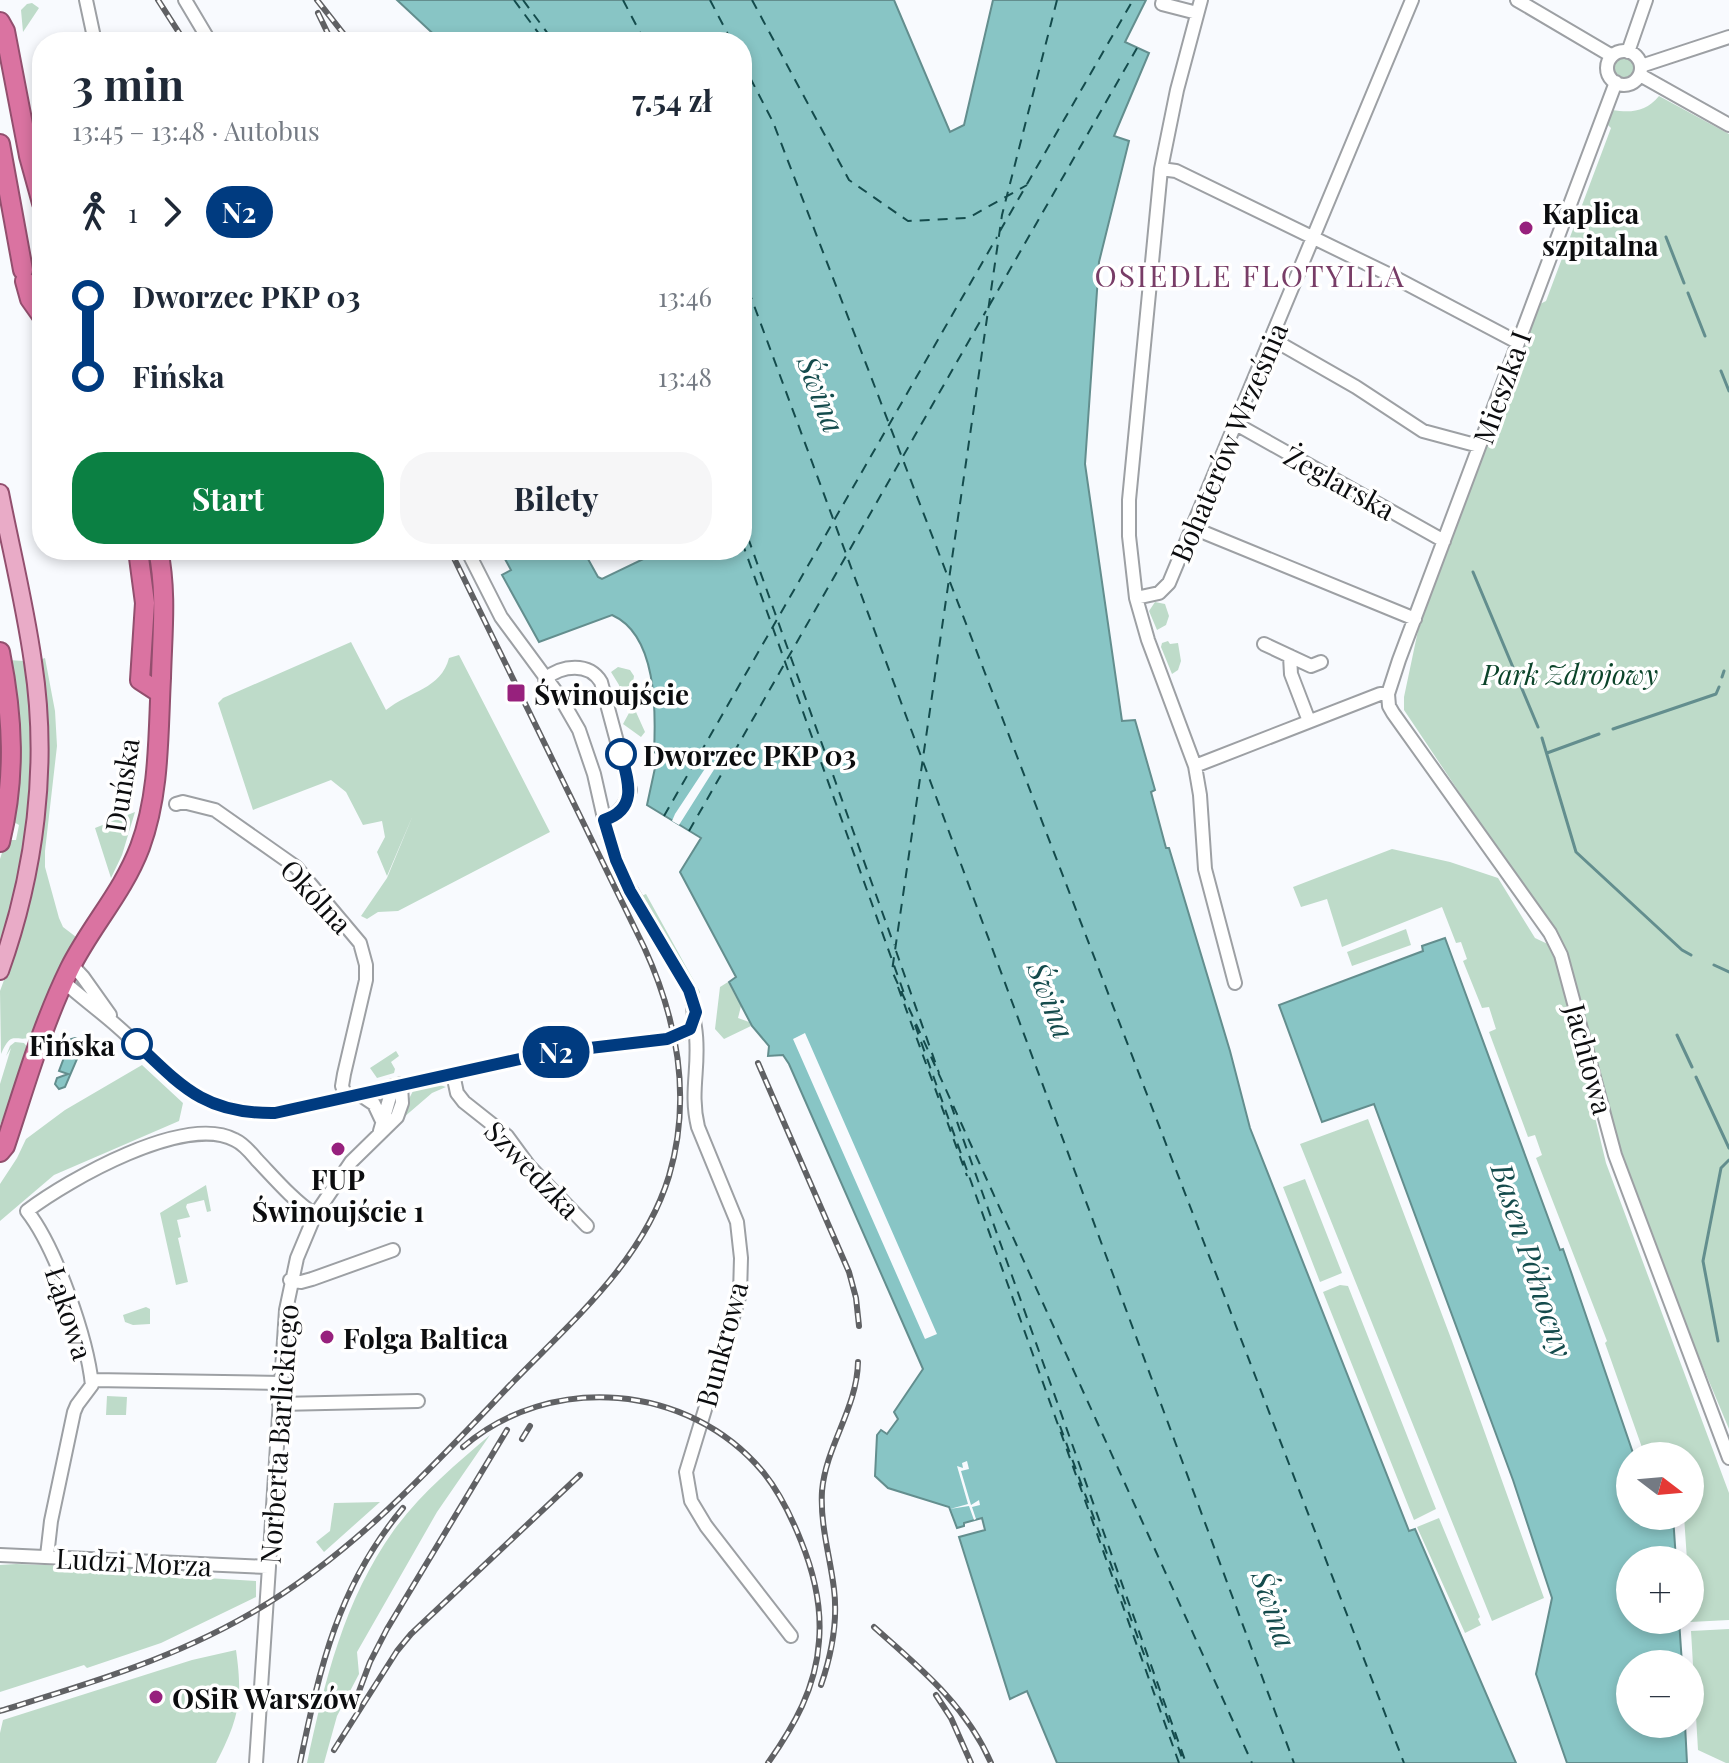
<!DOCTYPE html>
<html lang="pl">
<meta charset="utf-8">
<style>
body{margin:0;font-family:"Playfair Display",serif;background:#f6f6f7;color:#1f2937;height:100vh;display:flex;flex-direction:column;font-size:30px;white-space:nowrap}
*{box-sizing:border-box;margin:0}
p{font-size:26px;color:#747a83}
.icon{flex:none;width:44px;height:44px;fill:none;stroke:currentColor;stroke-width:2;stroke-linecap:round;stroke-linejoin:round}
.map{position:relative;flex:1;overflow:hidden}
.side{position:absolute;left:32px;top:32px;width:720px;height:528px;display:flex;flex-direction:column;background:#fff;border-radius:32px;box-shadow:0 4px 12px #0003}
.side>*{flex:none}
.badge{padding:0 16px;border-radius:26px;font-size:28px;line-height:52px}
.needle{width:52px;rotate:106deg}
.fabs{position:absolute;left:1616px;top:1442px;display:grid;gap:16px}
.fabs a{display:grid;place-items:center;width:88px;height:88px;border-radius:50%;background:#fff;box-shadow:0 4px 12px #0003;font-size:40px}
.map>.badge{position:absolute;translate:-50% -50%;box-shadow:0 0 0 4px #fff}
.legs{display:flex;align-items:center;gap:12px;height:88px;padding:0 40px;font-size:26px}
.legs p{margin-inline-start:auto}
.overview{display:flex;align-items:center;justify-content:space-between;height:136px;padding:0 40px}
h1{font-size:44px;font-weight:700;line-height:60px}
.primary-button{display:flex;gap:16px;margin-top:auto;padding:16px 40px}
.primary-button a{flex:1;height:92px;border-radius:32px;background:#0b8043;color:#fff;font-size:32px;font-weight:700;line-height:92px;text-align:center}
.primary-button a+a{background:#f6f6f7;color:#1f2937}
ul{padding:0 40px;list-style:none}
li{display:flex;align-items:center;gap:28px;height:80px;font-size:30px}
li i{display:grid;place-items:center;width:12px;height:100%;margin:0 10px;background:currentColor}
li i::after{content:'';width:20px;height:20px;margin:-10px;border:6px solid;border-radius:50%;background:#fff}
li p{margin-inline-start:auto}
li:first-child i{background:linear-gradient(#0000 50%,currentColor 0)}
li:last-child i{background:linear-gradient(currentColor 50%,#0000 0)}
.map>svg:first-child{display:block}
.green{fill:#bedbc9}
.water{fill:#88c5c5;stroke:#638e8e;stroke-width:2}
.pier{fill:#f8fafe}
.lines{fill:none;stroke-linecap:round;stroke-linejoin:round}
.stream{stroke:#638e8e;stroke-width:3}
.ferry{stroke:#144b4c;stroke-width:2;stroke-dasharray:10 8;stroke-linecap:butt}
.minor-casing{stroke:#9da0a4;stroke-width:16}
.major-casing{stroke:#924f6e;stroke-width:20}
.highway-casing{stroke:#924f6e;stroke-width:22}
.minor{stroke:#fff;stroke-width:12}
.major{stroke:#e9abc7;stroke-width:16}
.highway{stroke:#da73a1;stroke-width:18}
.rail-casing{stroke:#606164;stroke-width:6}
.rail{stroke:#fff;stroke-width:3;stroke-dasharray:9;stroke-linecap:butt}
.line-1-casing{stroke:#fff;stroke-width:18}
.line-1{stroke:#003b80;stroke-width:12}
.poi-dot{fill:#97217d;stroke:#fff;stroke-width:3}
.stop-1-dot{fill:#fff;stroke:#003b80;stroke-width:4}
.labels{text-anchor:middle;dominant-baseline:central;stroke-width:7;stroke-linejoin:round;paint-order:stroke}
.poi-label{font-size:28px;font-weight:bold;fill:#0c0d0f;stroke:#fff;text-anchor:start}
.street-label{font-size:28px;fill:#0c0d0f;stroke:#fff}
.park-label{font-size:28px;font-style:italic;fill:#0b442a;stroke:#fff}
.stop-label{font-size:28px;font-weight:bold;fill:#0c0d0f;stroke:#fff;text-anchor:start}
.neighbourhood-label{font-size:30px;letter-spacing:2px;fill:#783d67;stroke:#fff}
.water-label{font-size:30px;font-style:italic;fill:#144b4c;stroke:#fff}
</style>
<div class="map">
<svg width="1729" height="1763" viewBox="0 0 1729 1763">
<rect width="100%" height="100%" fill="#f8fafe"/>
<path class="green" d="M32,3l7,5 -16,24 -2,-22 6,-6z
M1614 69a11 11 0 1 1 22 0a11 11 0 1 1-22 0Z
M1659,96l70,38v1295l-39,-93 -75,-200 -43,-166 -9,-23 -159,-237v-13l16,-76 118,-316 8,-4 65,-173 -5,-5 6,-13c19,3 34,2 47,-14z
M1155,602l10,2 4,12 -3,9 -9,5 -8,-19z
M1168,641l2,3 8,-1 3,18 -3,9 -6,4 -11,-27 1,-4z
M351,642l35,68c24,-19 55,-21 63,-52l10,-3 91,177 -152,79 -20,1 -11,7 -6,-3 26,-38 26,-63 -26,61 -10,-24 8,-15 -3,-16 -19,4 -17,-33 -15,-12 -78,30 -35,-107 5,-5z
M45,658l10,53 2,35 -12,105v16l14,51 4,9 17,13 -47,97c-19,6 -21,-8 -32,17l-1,-63 15,-41 31,-232 -4,-59z
M8,660l16,1c19,95 3,195 -24,286v-88l6,-19h10l3,-15 -7,-4z
M618,667l12,3 4,6 -3,19 -5,4 -5,-2 -2,-12 -8,-13z
M636,712l9,20 -4,5 -18,-13 6,-11z
M135,812l-13,43 -11,23 -16,-50z
M1392,849l58,13 48,16 37,60 19,9 52,216 123,330v127l-39,2v-62h-3l-3,-44h6v-60h-45l-40,-113 2,-2 -71,-183 6,-3 -7,-20 -7,2 -39,-105 7,-3 -7,-22 -7,1 -19,-47 4,-2 -6,-17 -5,1 -14,-36 -100,40 -15,-48 -26,8 -8,-20z
M646,894l54,98v2l-61,-97z
M1406,929l5,16 -59,21 -5,-14z
M728,982l13,24 -3,12 11,4 2,4 -27,13 -9,-10 5,-42z
M15,1042l9,1 4,5 -16,49 -12,28v-41l11,-36 -5,8 4,-10z
M396,1051l3,5 -8,6 4,7 -1,4 -17,5 -7,-10z
M142,1065l41,38 -4,18 -125,54 -54,46v-37l17,-26 9,-19 39,-29z
M440,1085l6,2 -14,6 -36,31 17,-33z
M1368,1119l84,222 92,257 -52,23 -192,-477z
M1305,1179l37,94 -22,9 -37,-95z
M206,1185l5,26 -4,1 -3,-12 -17,4 -1,3 4,10 -13,3 4,17 -3,1 10,44 -12,3 -16,-72z
M1340,1285l8,1 88,223 -22,11 -91,-228z
M146,1307l4,2v15l-17,1 -8,-3 -2,-7z
M107,1396l20,1 -1,18h-20z
M490,1435l-53,77 -80,140 2,22 -22,42 -13,47h-17c18,-83 37,-163 87,-233 26,-36 62,-66 96,-95z
M380,1502l-56,50 -8,-10 14,-11 4,-28z
M1439,1518l41,99 -2,2 3,6 -16,8 -48,-106z
M16,1564l174,6 1,7 65,4v16l-95,46 -74,25 -3,-3 -84,27v-127z
M1729,1629v134h-3l-28,-13 -7,-119z
M236,1650c7,49 3,69 -20,113h-216v-30l3,-13 189,-60z"/>
<path class="water" d="M397,0h497l56,132 14,-7 29,-125h153l-21,42 24,11 -35,83 15,5 -30,121 -14,202 37,257 13,-1 20,70 -4,2 15,56h3l61,203 20,77 159,403 6,-2 101,234h-459l-30,-72 -17,8 -51,-162 26,-7 -3,-12 -18,5v3l-7,2 -8,-21 -61,-19 -13,-12 2,-41 4,-5 6,4 11,-15 -4,-7 29,-43 -134,-305 -6,-9 -15,1 1,-10 -17,-20 -23,-44 7,-5 -56,-105 21,-34 -54,-33 11,-51 -4,-2c2,-42 3,-117 -42,-137l-73,27 -37,-67 9,-5 -11,-20h83l15,27 4,2 60,-29h80v-508h-300z
M1445,938l115,312 3,-1 7,20 64,187h-4v60h43l3,44h-46v60h49l3,44h-52v60h55l2,39h-120l-31,-89 16,-76 -39,-118 -139,-376 -52,18 -43,-117 144,-54 -1,-5z
M75,1038l7,3 1,4 -18,42 -6,2 -4,-5 2,-6 11,-4 -9,-3 12,-32z"/>
<path class="pier" d="M710,761l4,3 1,4 -36,57 -7,-4 3,-7z
M805,1033l132,301 -12,5 -132,-300z
M967,1461l2,8 -8,2 10,34 8,-5 1,5 -8,2 4,12 -2,1 -5,-14 -19,3 18,-5 -11,-38 6,2 -1,-5z"/>
<g class="lines">
<path class="stream" d="M1666,237l18,46
M1688,293l17,43
M1721,371l8,20
M1473,572l65,155
M1722,677l2,-6
M1613,729l103,-35 3,-7
M1542,738l34,114 106,98 9,5
M1547,753l52,-19
M1714,965l15,7
M1677,1035l15,32
M1696,1077l33,71
M1718,1341l-15,-80 18,-93 8,-8"/>
<path class="ferry" d="M514,0l31,42
M523,0l31,42
M623,0l22,42
M710,0l22,42
M752,0l97,180 59,41 60,-3 59,-33
M1057,0l-55,215 -110,756 360,792
M742,62l31,60 175,455
M1000,231l133,-231
M742,273l552,1490
M989,306l148,-258
M742,521l152,424
M742,542l163,454
M950,582l454,1181
M664,816l333,-579
M689,831l297,-520
M896,951l43,122
M898,987l69,189
M915,1025l264,738
M951,1105l235,658
M1060,1426l124,337"/>
<defs>
<path id="minor" d="M86,0l9,42
M185,0l25,42
M1163,0l-1,4 35,9
M1201,0l-24,90 -16,79 -32,331v36l7,62 12,42 47,126 5,29 5,74 30,114
M1517,0l95,56
M1607 68a17 17 0 1 1 34 0a17 17 0 1 1-34 0Z
M1628,52l18,-52
M1641,66l88,-29
M1640,75l89,50
M1616,82l-217,578 -11,34 1,12 4,7 157,220 11,22 54,200 114,303
M1161,169l15,2 214,104 127,67
M1272,339l84,48 67,44 56,15
M1236,424l208,117
M1193,528l222,91
M467,550l34,67 59,80 19,33 15,44 14,62 15,41 66,113c7,18 3,22 6,37 6,37 -6,63 3,100l39,95 4,36 -1,36 -54,178 5,29 15,25 85,110
M1136,598l23,-5 10,-10 243,-583
M1264,644l47,22 10,-4
M1290,656l1,18 18,47
M545,679c17,-14 44,-17 56,3l29,108c-3,13 -12,26 -26,30
M1195,766l185,-72h8
M176,804l7,-2 32,8 81,57 64,76 6,22v15l-22,94 -2,12 4,11
M72,965l11,12 27,38
M64,982c17,15 36,29 53,44 55,48 76,88 158,87l272,-60 120,-14 18,-7 9,-8
M453,1074l4,19 7,9 43,34 22,30 58,60
M359,1094l15,10 8,17
M380,1131l13,-45
M290,1280l11,2 11,-3 81,-29
M92,1380l189,3
M279,1404l139,-3
M0,1555l268,12
M47,1556l4,-35 23,-109 3,-7 15,-20c-5,-47 -36,-137 -65,-174 41,-31 158,-98 208,-71 9,4 16,13 22,20 19,20 36,40 58,55
M256,1763l30,-453 11,-52 18,-43 36,-53 46,-45 5,-14 -1,-19"/>
<path id="major" d="M0,493c11,56 25,112 33,169 16,103 2,211 -33,309"/>
<path id="highway" d="M0,22l5,9 24,125 13,47
M0,144l23,126
M25,281l5,18 12,17
M138,550l7,53 -5,77 20,13
M0,652c13,65 16,125 0,190
M0,1152l5,-6c20,-60 37,-121 65,-178 21,-42 53,-76 70,-121 20,-54 18,-113 21,-169 1,-43 6,-86 -3,-128"/>
</defs>
<use href="#minor" class="minor-casing"/>
<use href="#major" class="major-casing"/>
<use href="#highway" class="highway-casing"/>
<use href="#minor" class="minor"/>
<use href="#major" class="major"/>
<use href="#highway" class="highway"/>
<defs>
<path id="rail" d="M158,0l27,42
M317,0l33,42
M318,13l14,29
M758,1063l91,209 7,26 3,28
M522,1439l8,-13
M463,1447c87,-75 226,-64 300,25 17,21 28,44 38,69 13,32 21,65 18,100 -3,47 -25,85 -51,122
M874,1627c46,41 92,78 117,136
M821,1685c11,-32 17,-63 13,-96 -4,-33 -14,-64 -12,-98 4,-46 35,-82 36,-129
M936,1695l15,23 20,45
M355,1702l15,-40 17,-33 120,-199
M0,1711c84,-26 170,-51 248,-96 104,-59 184,-148 266,-234 60,-62 129,-120 155,-205 23,-78 8,-157 -25,-229l-194,-397
M334,1750l63,-99 14,-17 169,-159
M300,1763c20,-97 38,-177 103,-255"/>
</defs>
<use href="#rail" class="rail-casing"/>
<use href="#rail" class="rail"/>
</g>
<g class="lines">
<defs>
<path id="line-1" d="M137,1044c46,44 69,70 138,69l272,-60 120,-14 23,-10 6,-17 -7,-22 -59,-99 -14,-31 -12,-40c35,-11 24,-40 17,-66"/>
</defs>
<use href="#line-1" class="line-1-casing"/>
<use href="#line-1" class="line-1"/>
</g>
<g class="poi-dot">
<circle cx="1526" cy="228" r="8"/>
<rect x="506" y="683" width="20" height="20" rx="4"/>
<circle cx="338" cy="1149" r="8"/>
<circle cx="327" cy="1337" r="8"/>
<circle cx="156" cy="1697" r="8"/>
</g>
<g class="stop-1-dot">
<circle cx="621" cy="754" r="14"/>
<circle cx="137" cy="1044" r="14"/>
</g>
<g class="labels">
<g class="poi-label">
<text x="1542" y="212">Kaplica<tspan x="1542" dy="32">szpitalna</tspan></text>
<text x="534" y="693">Świnoujście</text>
<text x="338" y="1178" text-anchor="middle">FUP<tspan x="338" dy="32">Świnoujście 1</tspan></text>
<text x="343" y="1337">Folga Baltica</text>
<text x="172" y="1697">OSiR Warszów</text>
</g>
<g class="street-label">
<text transform="translate(1501 387) rotate(-70)">Mieszka I</text>
<text transform="translate(1228 442) rotate(-67)">Bohaterów Września</text>
<text transform="translate(1340 482) rotate(29)">Żeglarska</text>
<text transform="translate(121 785) rotate(-81)">Duńska</text>
<text transform="translate(317 896) rotate(47)">Okólna</text>
<text transform="translate(1590 1059) rotate(75)">Jachtowa</text>
<text transform="translate(533 1169) rotate(46)">Szwedzka</text>
<text transform="translate(70 1313) rotate(72)">Łąkowa</text>
<text transform="translate(721 1344) rotate(-75)">Bunkrowa</text>
<text transform="translate(278 1434) rotate(-86)">Norberta Barlickiego</text>
<text transform="translate(134 1561) rotate(3)">Ludzi Morza</text>
</g>
<g class="park-label">
<text x="1570" y="673">Park Zdrojowy</text>
</g>
<g class="stop-label">
<text x="643" y="754">Dworzec PKP 03</text>
<text x="115" y="1044" text-anchor="end">Fińska</text>
</g>
<g class="neighbourhood-label">
<text x="1250" y="275">OSIEDLE FLOTYLLA</text>
</g>
<g class="water-label">
<text transform="translate(822 394) rotate(69)">Świna</text>
<text transform="translate(1052 1000) rotate(69)">Świna</text>
<text transform="translate(1533 1260) rotate(72)">Basen Północny</text>
<text transform="translate(1275 1609) rotate(71)">Świna</text>
</g>
</g>
</svg>
<div class="fabs">
<a><svg class="needle" viewBox="-14 -14 28 28"><path d="M0-13l5 13h-10z" fill="#e53935"/><path d="M0 13l5-13h-10z" fill="#747a83"/></svg></a>
<a>+</a>
<a>−</a>
</div>
<b class="badge" style="left:556px;top:1052px;background:#003b80;color:#fff">N2</b>
<section class="side">
<div class="overview"><div><h1>3 min</h1><p>13:45 – 13:48 · Autobus</p></div><b>7.54 zł</b></div>
<div class="legs"><svg class="icon" aria-label="walk" viewBox="0 0 24 24"><circle cx="13" cy="4" r="2"/><path d="M13 8l-2 6 4 7M11 14l-3 7M7 12l3-4h3l4 4"/></svg>1<svg class="icon" aria-label="forward" viewBox="0 0 24 24"><path d="M9 5l7 7-7 7"/></svg><b class="badge" style="background:#003b80;color:#fff">N2</b></div>
<ul>
<li><i style="color:#003b80"></i><b>Dworzec PKP 03</b><p>13:46</p></li>
<li><i style="color:#003b80"></i><b>Fińska</b><p>13:48</p></li>
</ul>
<div class="primary-button"><a>Start</a><a>Bilety</a></div>
</section>
</div>
